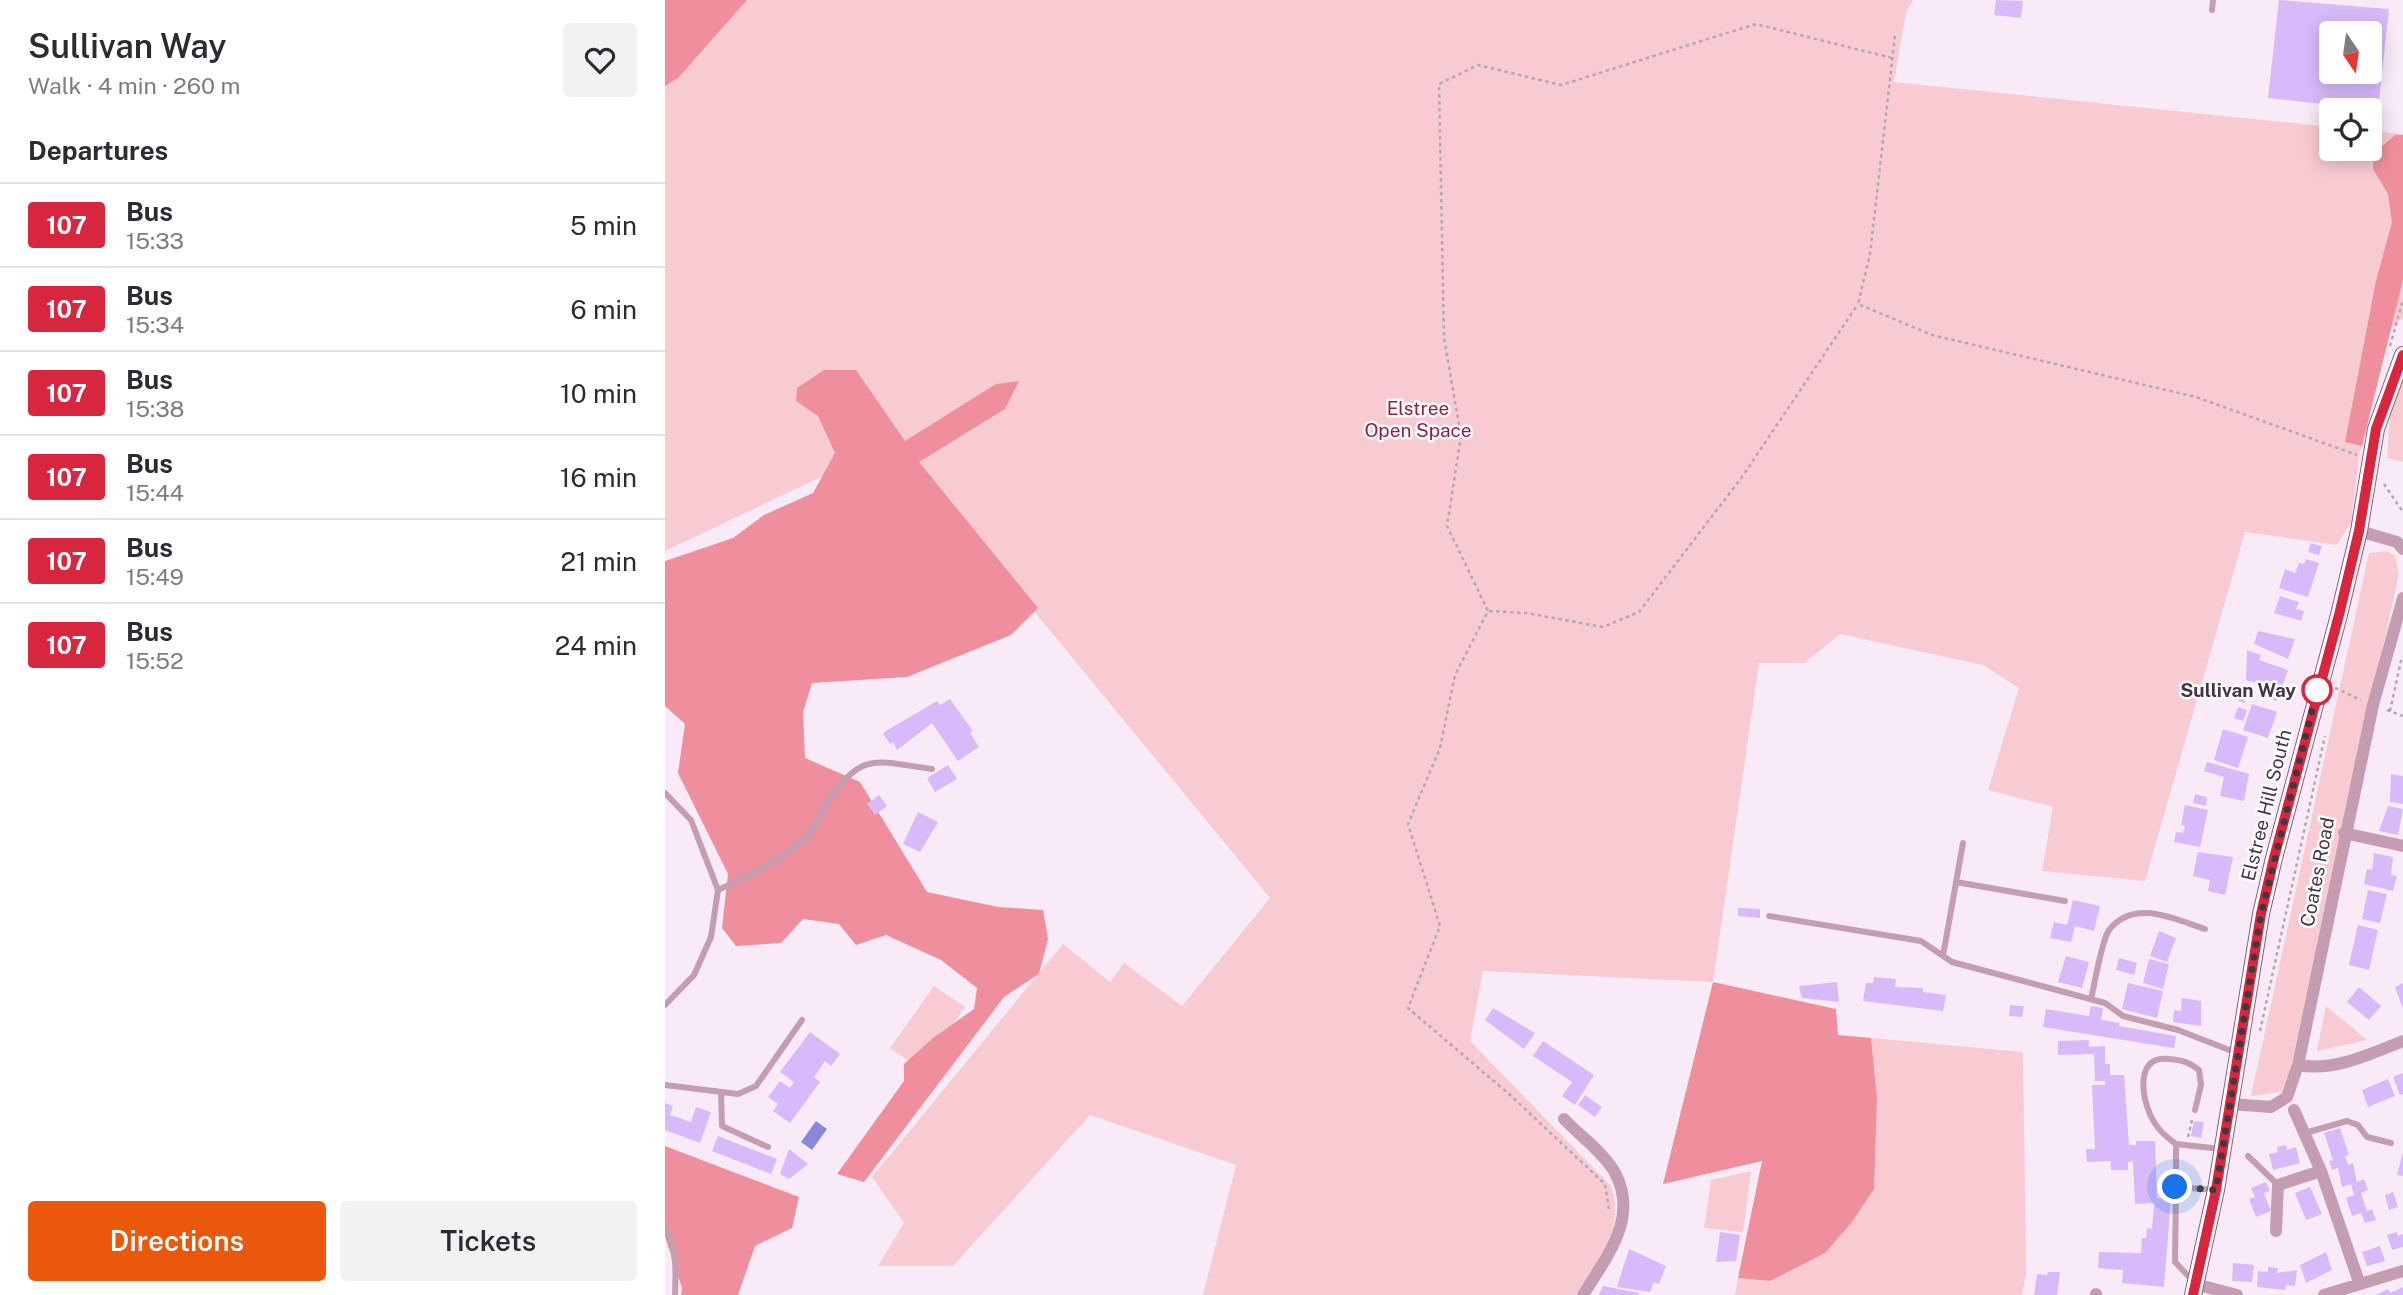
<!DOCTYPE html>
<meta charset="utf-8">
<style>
body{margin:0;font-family:"Public Sans",sans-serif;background:#f2f2f3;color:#2b2b33;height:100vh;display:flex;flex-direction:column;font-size:26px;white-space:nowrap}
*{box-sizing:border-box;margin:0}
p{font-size:23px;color:#7c7c81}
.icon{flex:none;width:38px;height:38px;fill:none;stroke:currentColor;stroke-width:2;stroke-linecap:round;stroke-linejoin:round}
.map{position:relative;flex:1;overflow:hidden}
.sheet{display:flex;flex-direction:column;background:#fff;width:665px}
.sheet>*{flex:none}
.badge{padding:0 14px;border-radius:5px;font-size:24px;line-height:46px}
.needle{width:46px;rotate:167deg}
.controls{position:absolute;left:1654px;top:21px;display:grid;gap:14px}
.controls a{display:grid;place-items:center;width:63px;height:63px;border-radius:7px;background:#fff;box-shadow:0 4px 18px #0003;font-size:35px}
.you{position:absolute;width:35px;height:35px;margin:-18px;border:5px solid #fff;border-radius:50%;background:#1a73e8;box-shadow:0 0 0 10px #1a73e833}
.map>.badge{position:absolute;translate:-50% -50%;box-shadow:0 0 0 4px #fff}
h2{padding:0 28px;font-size:26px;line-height:63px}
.round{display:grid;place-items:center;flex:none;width:74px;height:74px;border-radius:7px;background:#f2f2f3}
.head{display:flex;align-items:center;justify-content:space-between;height:119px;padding:0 28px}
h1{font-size:33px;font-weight:600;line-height:52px}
.primary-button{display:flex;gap:14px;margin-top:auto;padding:14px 28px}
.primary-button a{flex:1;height:80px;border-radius:7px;background:#ea580c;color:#fff;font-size:28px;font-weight:600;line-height:80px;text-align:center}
.primary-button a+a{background:#f2f2f3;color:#2b2b33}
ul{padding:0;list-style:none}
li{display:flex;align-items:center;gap:21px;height:84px;padding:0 28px;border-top:2px solid #e1e1e2}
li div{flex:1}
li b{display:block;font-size:26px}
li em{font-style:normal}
li .badge{min-width:77px;font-weight:700;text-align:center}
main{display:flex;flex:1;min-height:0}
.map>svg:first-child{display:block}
.green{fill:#f7cbd1}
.forest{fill:#ef8f9e}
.water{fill:#8a89d9}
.building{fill:#d8bafb;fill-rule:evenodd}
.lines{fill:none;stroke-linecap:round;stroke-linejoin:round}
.path{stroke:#b4a8b3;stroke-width:2.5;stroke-dasharray:3.5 3.5;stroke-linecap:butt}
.lane{stroke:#c49db0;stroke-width:6}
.street{stroke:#c49db0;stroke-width:12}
.primary{stroke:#9b577a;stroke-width:18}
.line-casing{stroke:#fff;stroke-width:16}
.line{stroke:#d7263d;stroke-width:10}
.walk{stroke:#3f393f;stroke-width:7;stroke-dasharray:0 12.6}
.stop-dot{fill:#fff;stroke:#d7263d;stroke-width:3.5}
.labels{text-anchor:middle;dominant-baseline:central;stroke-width:5;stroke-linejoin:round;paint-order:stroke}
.park-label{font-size:19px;fill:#901f3e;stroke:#fffcff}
.stop-label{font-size:19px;font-weight:bold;fill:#3f393f;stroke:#fffcff;text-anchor:end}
.street-label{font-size:19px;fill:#3f393f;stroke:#fffcff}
</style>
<main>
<section class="sheet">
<div class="head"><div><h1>Sullivan Way</h1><p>Walk · 4 min · 260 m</p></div><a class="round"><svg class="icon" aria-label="heart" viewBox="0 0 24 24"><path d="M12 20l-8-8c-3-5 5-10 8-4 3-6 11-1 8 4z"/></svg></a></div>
<h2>Departures</h2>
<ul>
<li><span class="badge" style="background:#d7263d;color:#fff">107</span><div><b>Bus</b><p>15:33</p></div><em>5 min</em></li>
<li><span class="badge" style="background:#d7263d;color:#fff">107</span><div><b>Bus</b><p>15:34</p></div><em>6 min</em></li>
<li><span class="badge" style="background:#d7263d;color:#fff">107</span><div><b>Bus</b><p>15:38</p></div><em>10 min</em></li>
<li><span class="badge" style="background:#d7263d;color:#fff">107</span><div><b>Bus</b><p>15:44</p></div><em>16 min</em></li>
<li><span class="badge" style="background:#d7263d;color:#fff">107</span><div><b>Bus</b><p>15:49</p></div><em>21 min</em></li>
<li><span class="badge" style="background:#d7263d;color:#fff">107</span><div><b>Bus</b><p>15:52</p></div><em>24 min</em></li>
</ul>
<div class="primary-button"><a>Directions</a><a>Tickets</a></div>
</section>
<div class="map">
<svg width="1738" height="1295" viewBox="0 0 1738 1295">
<rect width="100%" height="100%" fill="#f9eaf8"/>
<path class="green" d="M0,0h1248l-7,12 -12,70 437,45v22h38l1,-18 33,3v184l-12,10 -32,128 -8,66 -14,23 -92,-13 -100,349 -103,-10 11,-64 -65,-17 31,-102 -36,-23 -143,-31 -36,29h-45l-46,319 -230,-11 -13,70 141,145c15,39 -12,78 -36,109h-372l33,-130 -146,-50 -137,151h-75l26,-43 -32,-46 191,-233 47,38 14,-19 58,43 88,-108 -375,-456 -230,109z
M1738,378v84l-16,-4 3,-42z
M1722,551l8,5 4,18 -110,502 -8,16 -30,4 118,-543z
M269,986l31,21 -44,62 -31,-21z
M1661,1006l41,34 -50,11z
M1206,1038l152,14 3,221 -4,22h-287l3,-17 32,3 104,-92 3,-91z
M1086,1171l-8,61 -39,-4 7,-48z"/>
<path class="forest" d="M0,0h82l-69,78 -13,8z
M1730,135h8v145l-41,166 -17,-4 31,-161 16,-59 -4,-28 -15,-25 1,-16z
M159,370h32l49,71 91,-57 23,-3 -14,28 -86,53 119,146 -27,27 -104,42 -95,6 -9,29 2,46 55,24 67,110 71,15 45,3 5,29 -9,35 -35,23 -140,185 -27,-8 67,-93v-17l29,-26 41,-29 3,-21 -36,-28 -55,-25 -30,10 -17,-21 -36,-5 -22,24 -45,3 -14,-18 6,-54 -50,-101 7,-49 -20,-18v-145l68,-23 31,-23 49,-22 22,-40 -17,-37 -22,-15 1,-13z
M1048,982l123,27 2,26 33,3 6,60 -3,91 -22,33 -27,31 -55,28 -32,-3 24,-117 -99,23z
M0,1146l134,51 -7,31 -37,18 -17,49h-57l1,-7 -17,-51z"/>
<path class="water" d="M151,1121l11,8 -15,21 -11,-8z"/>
<path class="building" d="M1331,0l27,1 -2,17 -27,-3z
M1614,0l110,9 -11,101 -110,-12zM1666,33h38v39h-38z
M1646,543l11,3 -3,9 -11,-3z
M1641,559l13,4 -11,34 -29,-9 6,-19 10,4 4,-10 5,1z
M1615,596l19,6 -3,7 8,2 -3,10 -27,-8z
M1593,631l37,8 -7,20 -34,-15z
M1582,650l14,5 -2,5 29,10 -11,31 -11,-3 2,-7 -9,-2 1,-5 -14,-4z
M1573,688l10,3 -4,12 -10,-4z
M285,699l23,32 -3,2 9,14 -21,14 -26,-38 -35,27 -4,-8 -3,2 -7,-10 3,-3 51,-30 3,4z
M1587,704l25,8 -9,26 -25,-8z
M1573,707l9,3 -4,11 -9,-3z
M1558,729l25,8 -10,31 -24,-8z
M1542,762l42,12 -5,27 -24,-5 4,-19 -20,-6z
M283,765l9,14 -22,13 -8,-14z
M1726,774l12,2v28l-13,-2z
M1530,794l12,3 -1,9 -13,-3z
M214,795l8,11 -12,9 -8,-11z
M1520,805l23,5 -8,37 -26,-5 2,-10 7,1 2,-7 -4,-1z
M1723,806l15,3 -5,26 -19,-4z
M253,812l20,10 -18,30 -17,-8z
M1533,852l35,5 -8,38 -17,-4 2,-11 -17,-4z
M1709,853l19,4 -2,18 6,1 -4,15 -29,-7 3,-15 5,1z
M1703,890l19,4 -7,29 -18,-4z
M1408,900l27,6 -6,25 -19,-5 -4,16 -21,-4 4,-16 13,3z
M1073,908l22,1v9l-22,-2z
M1693,925l20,5 -9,40 -20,-5z
M1494,931l17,7 -9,24 -17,-6z
M1401,956l23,6 -7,26 -24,-6z
M1454,958l18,5 -3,12 -18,-5z
M1484,959l20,5 -6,25 -20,-6z
M1209,977l22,2 -1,8 28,1v4l23,3 -3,16 -80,-10 3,-18h7z
M1172,982l2,20 -37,-4 -3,-12z
M1463,983l35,8 -6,27 -35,-9z
M1738,983v26l-8,-22z
M1694,987l22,19 -12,14 -22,-18z
M1517,998l19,3v25l-28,-4 1,-12 7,1z
M1345,1005l14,1 -2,11 -13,-1z
M1426,1006l12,2 -2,12 19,3 -1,3 57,10 -2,12 -131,-21 3,-18 43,7z
M828,1008l42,25 -11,16 -39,-29z
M145,1032l30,22 -9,12 -6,-5 -11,16 6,5 -30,41 -17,-12 5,-7 -10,-7 12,-16 10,7 4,-6 -14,-10z
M1424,1040v7l16,-1v18h5v11h14l5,70h7v-4h19l2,57 14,1 -7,88 -42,-4 1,-13 -25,-2 1,-16 42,1 1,-15h4l1,-10 5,1 2,-26 -19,1 -2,-43 -5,1v8h-17v-9l-24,1 -1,-13h9l-3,-64h13v-4h-10l-1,-27 -36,1v-14z
M878,1041l51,34 -19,30 -13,-9 10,-14 -39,-26z
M1738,1073v21l-3,1 -7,-18z
M1723,1079l7,17 -27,11 -6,-17z
M920,1095l17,12 -7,10 -17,-12z
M0,1103l8,3 -3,9 21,7 5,-15 15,5 -11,31 -35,-13z
M1529,1121l10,1 -3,16 -10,-2z
M1675,1128l9,27 -4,1 3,9 5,-2 4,19 7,-3 4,11 -7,3 6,18 5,-2 4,11 -11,3 -4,-10 -9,3 -6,-18 8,-3 -3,-11 -9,3 -4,-19 -6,2 -3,-9 4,-1 -9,-27z
M53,1136l59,23 -6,15 -59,-23z
M1621,1145l1,5 9,-3 4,16 -27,7 -4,-16 9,-2 -1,-5z
M124,1149l19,15 -19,15 -9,-5z
M1738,1152v24l-6,-1z
M1601,1182l4,9 -6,2 7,18 -15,6 -7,-18 6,-2 -4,-9z
M1645,1187l12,27 -16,6 -11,-27z
M1728,1192l5,15 -9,3 -4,-15z
M1055,1232l20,3 -4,26 -20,1z
M1732,1232l1,4 5,-2v13l-11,3 -5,-15z
M1715,1246l5,15 -18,5 -5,-14z
M964,1249l37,17 -7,18 -5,-2 -4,10 -33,-5z
M1661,1252l6,18 -26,13 -6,-18z
M1568,1263l21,2 -2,17 -20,-1z
M1603,1267l10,1 -1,5 20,-3 -2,16 -9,-1 -1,5 -28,-3 1,-16 10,1z
M1383,1272h12l-3,23h-23l3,-21 10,1z
M938,1286l36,7 -1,2h-39z
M1738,1287v8h-27l12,-6 2,4z"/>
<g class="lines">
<path class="path" d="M1230,36l-25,218 -12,50 74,31 264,62 161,58
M1725,346l13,-46
M1719,484l19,28
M824,611l37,2 77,14 36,-15 103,-135 116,-173
M1670,688l26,12
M1722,710l16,6
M1725,711l12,-55
M1595,1031l65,-295
M1523,1137l4,-17
M944,1209l-4,-25 -96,-90 -101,-86 32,-82 -32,-102 32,-76 15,-73 33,-64 -41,-85 14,-90 -17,-98 -5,-254 39,-19 83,20 195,-61 136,34"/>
<path class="lane" d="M1547,10l1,-10
M0,793l26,27 27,70 -7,47 -17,38 -29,30
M1291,882l109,19
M53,890c27,-12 73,-35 92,-57 8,-9 12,-23 19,-33 33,-50 50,-38 103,-31
M1104,916l152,25 31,21 153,41 18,13 55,14 59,23
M1278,956l20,-113
M1426,999c4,-16 10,-57 18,-69 25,-32 65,-11 96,-1
M0,1085l73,9 18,-8 46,-66
M56,1092l1,34 46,21
M1640,1133l42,-12 11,4 9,12 24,6
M1511,1144c-8,-6 -15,-11 -20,-19 -14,-19 -24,-71 13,-66 13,1 20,3 30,11l2,15 -6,25
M1583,1156l30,29
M1511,1187l-1,75 17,18
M1550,1190l-39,-3v-43l45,5
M0,1228c12,20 11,44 10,67"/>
<path class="street" d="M1694,531l38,11 6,7
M1679,833l59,13
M1633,1065c36,7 72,-11 105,-24
M1565,1104l41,3 16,-10 11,-32 75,-360 30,-107
M1629,1110l27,61 38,111
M899,1119c15,16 39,33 50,52 26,46 -7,85 -31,124
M1611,1231l2,-46 43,-14
M1530,1284l42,11
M1431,1295v-1
M1659,1295l79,-24"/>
<path class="primary" d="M1528,1295l23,-105 45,-276 13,-56 65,-243 20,-84 17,-102 27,-74"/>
</g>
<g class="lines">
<defs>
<path id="line" d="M1528,1295l23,-105 45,-276 13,-56 65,-243 20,-84 17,-102 27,-74"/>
</defs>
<use href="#line" class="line-casing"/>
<use href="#line" class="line"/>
<path class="walk" d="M1510,1187l41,3 45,-276 58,-231 -2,7"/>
</g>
<circle class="stop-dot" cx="1652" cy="690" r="14"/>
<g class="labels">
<g class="park-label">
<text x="753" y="408">Elstree<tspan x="753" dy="22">Open Space</tspan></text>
</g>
<g class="stop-label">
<text x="1631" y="690">Sullivan Way</text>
</g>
<g class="street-label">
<text transform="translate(1601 805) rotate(-76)">Elstree Hill South</text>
<text transform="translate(1652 872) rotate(-79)">Coates Road</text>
</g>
</g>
</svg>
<div class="controls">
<a><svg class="needle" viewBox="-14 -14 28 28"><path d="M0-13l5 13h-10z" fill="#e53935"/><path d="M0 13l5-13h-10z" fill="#7c7c81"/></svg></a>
<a><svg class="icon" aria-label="locate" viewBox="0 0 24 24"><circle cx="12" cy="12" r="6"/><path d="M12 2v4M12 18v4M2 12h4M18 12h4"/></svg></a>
</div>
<div class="you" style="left:1510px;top:1187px"></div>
</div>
</main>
